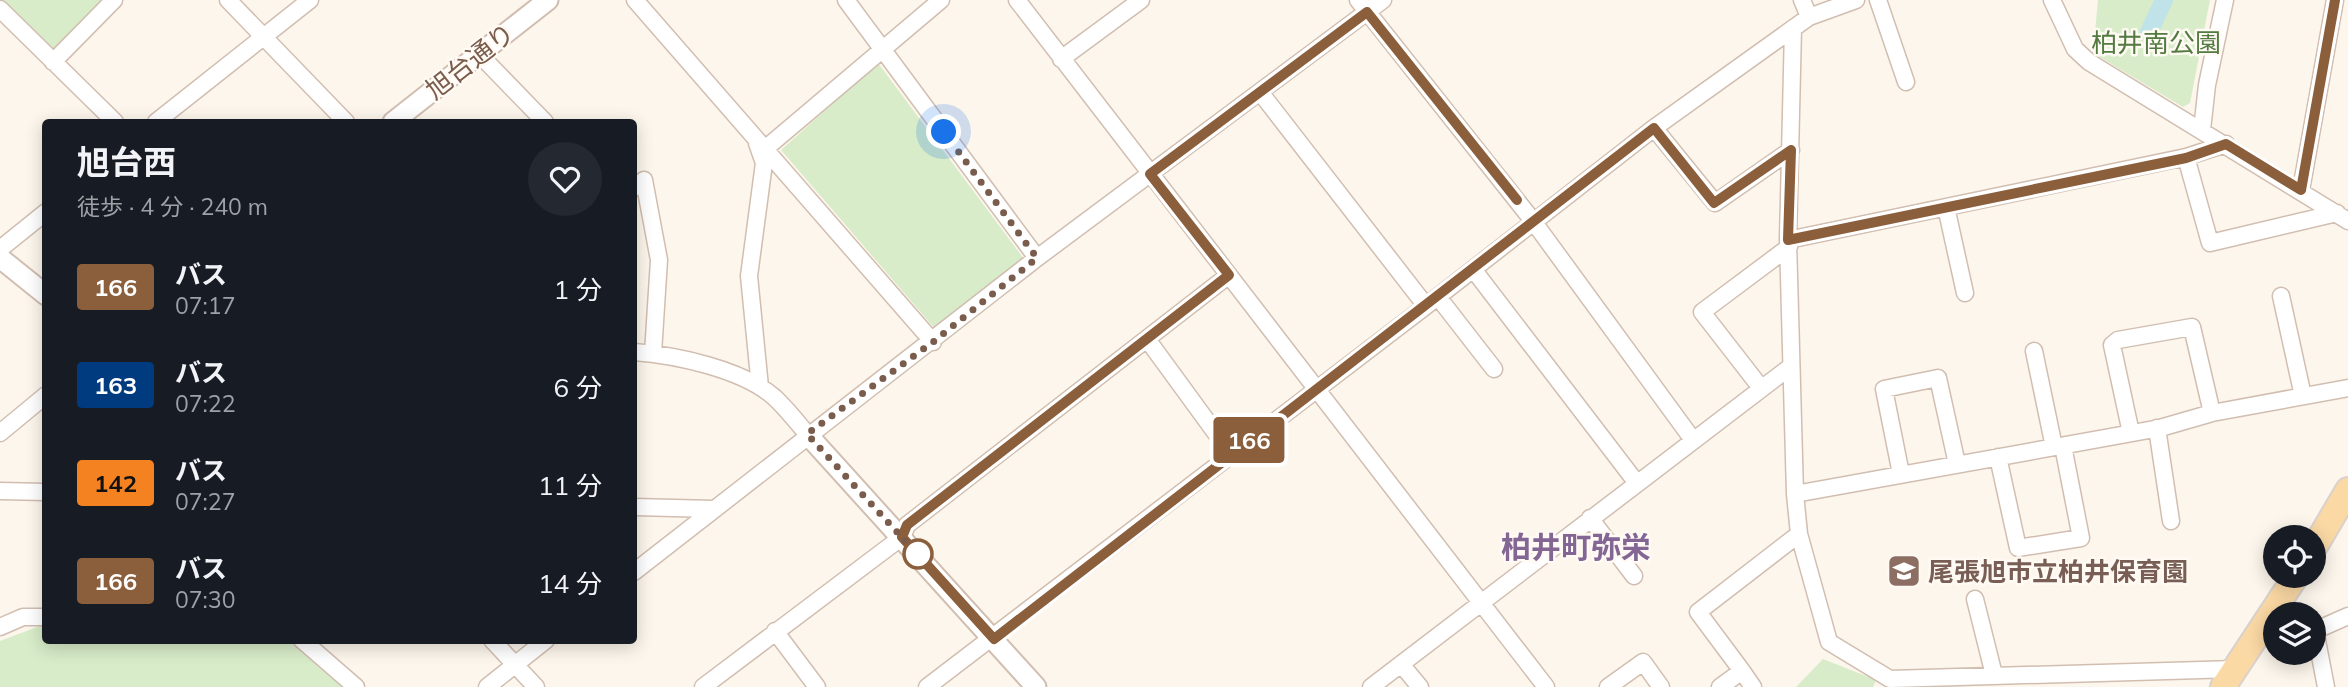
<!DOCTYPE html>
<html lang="ja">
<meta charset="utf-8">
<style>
body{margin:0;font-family:Mulish,"Noto Sans JP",sans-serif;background:#242831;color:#f1f3f6;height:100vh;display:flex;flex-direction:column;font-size:26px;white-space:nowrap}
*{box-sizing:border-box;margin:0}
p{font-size:23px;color:#9ea1a6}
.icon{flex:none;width:38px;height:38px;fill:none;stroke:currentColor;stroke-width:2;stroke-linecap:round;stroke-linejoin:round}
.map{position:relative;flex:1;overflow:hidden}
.drawer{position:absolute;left:42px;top:119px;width:595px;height:525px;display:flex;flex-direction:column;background:#171b24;border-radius:7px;box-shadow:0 4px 18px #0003}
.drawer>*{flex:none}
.badge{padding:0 14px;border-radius:5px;font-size:24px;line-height:46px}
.tools{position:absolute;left:2263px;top:525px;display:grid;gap:14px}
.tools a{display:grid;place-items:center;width:63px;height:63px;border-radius:50%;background:#171b24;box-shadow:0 4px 18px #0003;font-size:35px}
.you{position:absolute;width:35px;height:35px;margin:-18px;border:5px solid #fff;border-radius:50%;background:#1a73e8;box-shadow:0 0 0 10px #1a73e833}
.map>.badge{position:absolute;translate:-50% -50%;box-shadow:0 0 0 4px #fff}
.round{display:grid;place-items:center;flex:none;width:74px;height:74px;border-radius:37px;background:#242831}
.overview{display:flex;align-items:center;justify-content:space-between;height:119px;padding:0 35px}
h1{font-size:33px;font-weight:700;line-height:52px}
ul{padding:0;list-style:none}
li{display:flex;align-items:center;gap:21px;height:98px;padding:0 35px}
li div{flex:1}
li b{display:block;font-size:26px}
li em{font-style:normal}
li .badge{min-width:77px;font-weight:700;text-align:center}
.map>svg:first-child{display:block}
.green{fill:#d8ecc9}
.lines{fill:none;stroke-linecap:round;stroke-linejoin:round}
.canal{stroke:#bfe3e8;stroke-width:18}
.minor-casing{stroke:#d1beb0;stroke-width:19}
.tertiary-casing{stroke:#d1beb0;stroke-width:23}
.primary-casing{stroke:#dad1cd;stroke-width:28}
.minor{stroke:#fff;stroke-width:16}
.tertiary{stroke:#fff;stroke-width:19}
.primary{stroke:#fbd9a5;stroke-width:24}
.line-casing{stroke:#fff;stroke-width:16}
.line{stroke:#8b5e3c;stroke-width:10}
.walk{stroke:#7a5c4d;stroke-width:7;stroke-dasharray:0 12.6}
.stop-dot{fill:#fff;stroke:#8b5e3c;stroke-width:3.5}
.labels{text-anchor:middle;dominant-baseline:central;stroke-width:5;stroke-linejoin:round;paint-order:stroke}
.park-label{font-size:26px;fill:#537a41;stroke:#fffaf3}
.street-label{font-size:26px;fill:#7a5c4d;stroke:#fffaf3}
.education-label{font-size:26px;font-weight:bold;fill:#785e54;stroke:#fffaf3;text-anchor:start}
.quarter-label{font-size:30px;font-weight:bold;fill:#846695;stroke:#fffaf3}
</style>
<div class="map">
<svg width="2348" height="687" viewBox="0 0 2348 687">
<rect width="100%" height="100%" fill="#fdf6ec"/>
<path class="green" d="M1,0h108l-50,48 -8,1z
M2098,0h112l-20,103 -7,4 -90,-54z
M878,63l146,196 -88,71 -155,-180z
M45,624l1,16 245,1 54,46h-345v-46z
M1823,659l53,21 -3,7h-77z"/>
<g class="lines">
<path class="canal" d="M2149,32l15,-32"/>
<defs>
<path id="minor" d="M228,0l118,122
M635,0l298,342
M846,0l191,258
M1017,0l529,687
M1358,0l175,221 160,219
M1802,0l7,17
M1878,0l28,82
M2052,0l23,49 14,13 259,159
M0,9l115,113
M1793,28l-5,212 7,254 4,40 30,108 61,37 345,-10
M478,53l67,69
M1061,59l80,-59
M53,62l61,-62
M1260,92l166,214
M156,122l154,-122
M1654,128l61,75 76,-53
M2202,130l5,-45 18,-85
M757,143l7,20 -15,113 11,111
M766,148l175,-148
M2186,157l24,86 127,-30
M634,188l10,-8 15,80 -6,93
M2301,190l34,-190
M1946,207l19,86
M1788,240l398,-83 40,-13
M0,249l46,-37
M1473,269l163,213
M2281,296l22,100
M1438,297l56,72
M1147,339l84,115
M2034,351l20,96
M634,352c41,3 108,17 140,45 12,11 23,25 33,37
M1761,388l-59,-76 87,-65
M2157,428l14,93
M0,433l46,-38
M2131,433l-19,-88 6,-5 74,-13 20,86
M1998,457l20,91 63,-10 -18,-92
M1901,474l-17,-85 54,-11 19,86
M0,491l46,1
M1795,494l365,-66 52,-15 136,-25
M634,507l80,2
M1590,518l44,58
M634,572l403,-314 346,-258
M1975,599l19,76
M0,627l23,-10h23
M2315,630l11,57
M775,631l42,56
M2314,631l34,-15
M302,640l54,47
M492,640l44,47
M1401,664l19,23
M1742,671l-44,-59 101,-78
M487,687l59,-47
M703,687l199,-150 5,-12 322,-250
M927,687l499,-381 228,-178 155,-111 47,-17
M1371,687l419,-320
M1608,687l35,-25 18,25
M1720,687l22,-16 11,16"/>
<path id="tertiary" d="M393,122l155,-122
M0,258l46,37
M807,434l229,253"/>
<path id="primary" d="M2314,548l34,-58
M2223,687l73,-111"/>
</defs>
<use href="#minor" class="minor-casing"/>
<use href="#tertiary" class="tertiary-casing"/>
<use href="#primary" class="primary-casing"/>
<use href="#minor" class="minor"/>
<use href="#tertiary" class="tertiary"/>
<use href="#primary" class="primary"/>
</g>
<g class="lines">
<defs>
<path id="line" d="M1517,200l-150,-188 -217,162 79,101 -322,250 -5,12 92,102 660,-511 60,75 77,-53 -3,90 398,-82 40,-14 75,46 34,-190"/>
</defs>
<use href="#line" class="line-casing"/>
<use href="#line" class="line"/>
<path class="walk" d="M918,554l2,3 -113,-123 126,-92 104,-84 -93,-126"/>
</g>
<defs>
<symbol id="school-square" viewBox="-11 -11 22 22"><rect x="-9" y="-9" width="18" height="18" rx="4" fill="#8d6e63" stroke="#fffaf3"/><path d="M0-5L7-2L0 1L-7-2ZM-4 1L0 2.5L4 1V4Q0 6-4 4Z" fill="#fff"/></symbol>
</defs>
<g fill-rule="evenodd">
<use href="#school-square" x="1885" y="552" width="38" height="38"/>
</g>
<circle class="stop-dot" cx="918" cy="554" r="14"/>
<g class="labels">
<g class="park-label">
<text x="2156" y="42">柏井南公園</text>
</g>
<g class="street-label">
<text transform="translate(470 61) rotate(-38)">旭台通り</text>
</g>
<g class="education-label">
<text x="1928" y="571">尾張旭市立柏井保育園</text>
</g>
<g class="quarter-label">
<text x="1576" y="547">柏井町弥栄</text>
</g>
</g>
</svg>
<div class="tools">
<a><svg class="icon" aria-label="locate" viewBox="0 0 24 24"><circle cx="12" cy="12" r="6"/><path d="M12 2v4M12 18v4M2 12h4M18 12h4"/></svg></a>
<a><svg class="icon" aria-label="layers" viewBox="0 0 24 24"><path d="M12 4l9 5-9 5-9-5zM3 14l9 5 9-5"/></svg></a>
</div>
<div class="you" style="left:944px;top:132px"></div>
<b class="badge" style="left:1249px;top:440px;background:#8b5e3c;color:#fff">166</b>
<section class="drawer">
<div class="overview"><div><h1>旭台西</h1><p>徒歩 · 4 分 · 240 m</p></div><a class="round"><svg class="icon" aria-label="heart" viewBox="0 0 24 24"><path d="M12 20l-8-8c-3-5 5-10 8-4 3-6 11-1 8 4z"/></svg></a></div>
<ul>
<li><span class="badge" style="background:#8b5e3c;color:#fff">166</span><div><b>バス</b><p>07:17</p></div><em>1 分</em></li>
<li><span class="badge" style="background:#003b80;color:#fff">163</span><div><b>バス</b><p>07:22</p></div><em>6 分</em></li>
<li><span class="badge" style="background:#f58220;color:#111">142</span><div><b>バス</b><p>07:27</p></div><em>11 分</em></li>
<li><span class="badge" style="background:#8b5e3c;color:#fff">166</span><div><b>バス</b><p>07:30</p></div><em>14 分</em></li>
</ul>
</section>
</div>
